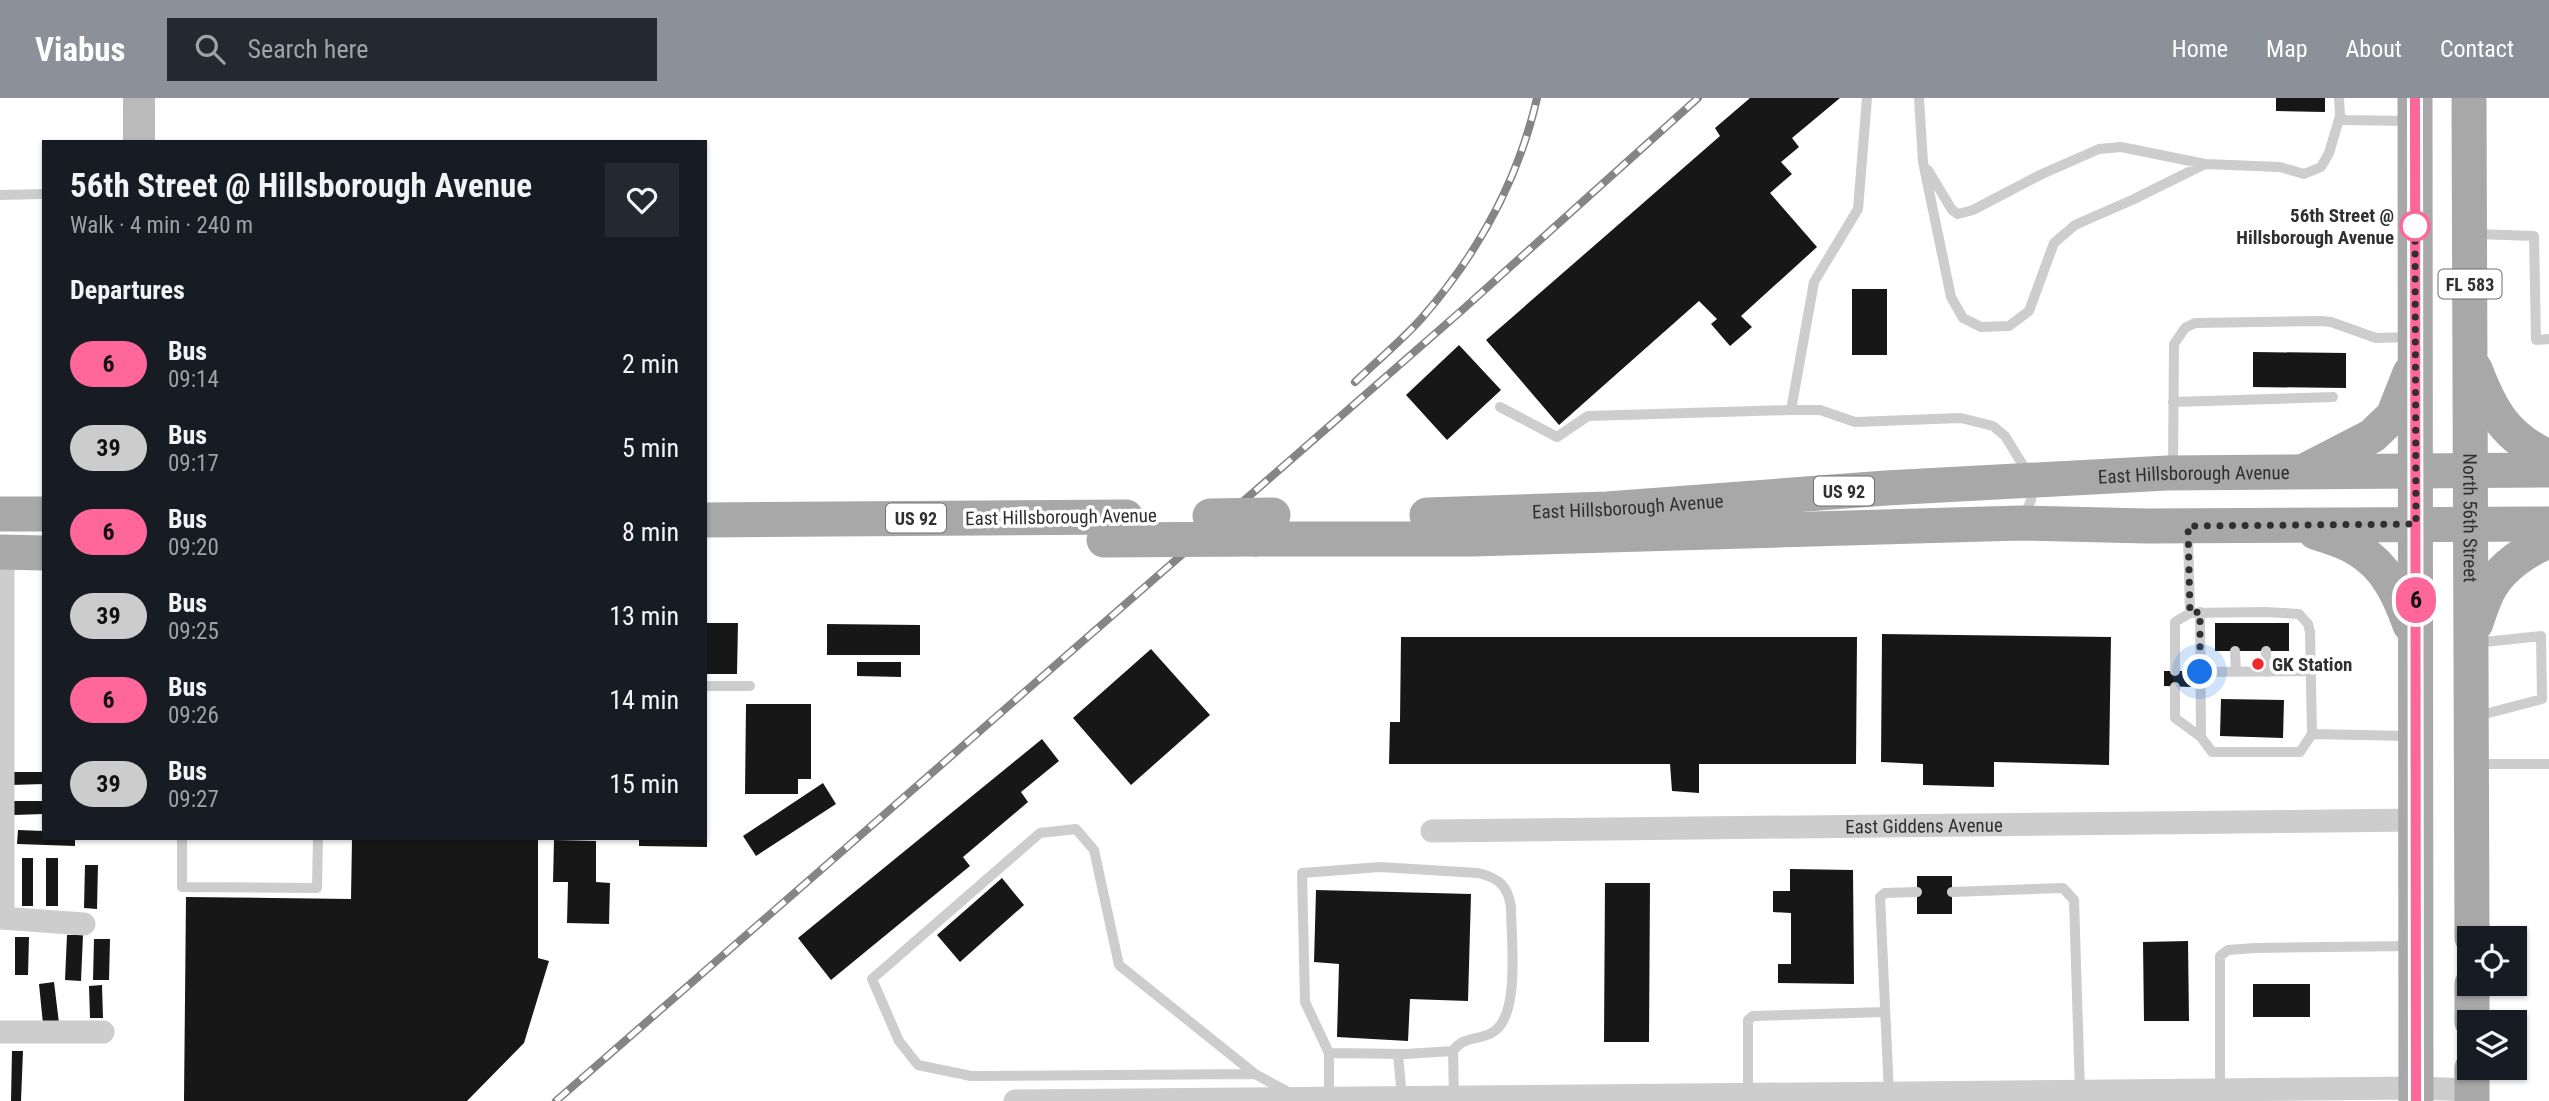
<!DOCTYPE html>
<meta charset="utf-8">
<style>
body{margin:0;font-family:"Roboto Condensed",sans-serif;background:#242831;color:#f1f3f6;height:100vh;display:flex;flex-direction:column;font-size:26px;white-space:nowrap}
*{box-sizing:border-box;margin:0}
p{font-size:23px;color:#9ea1a6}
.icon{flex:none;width:38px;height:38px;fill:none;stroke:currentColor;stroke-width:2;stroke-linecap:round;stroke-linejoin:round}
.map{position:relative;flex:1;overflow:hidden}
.sheet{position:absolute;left:42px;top:42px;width:665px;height:700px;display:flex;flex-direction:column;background:#171b24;border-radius:0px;box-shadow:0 2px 5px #0004}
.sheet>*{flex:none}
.badge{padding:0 14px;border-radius:23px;font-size:24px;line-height:46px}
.fabs{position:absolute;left:2457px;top:828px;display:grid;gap:14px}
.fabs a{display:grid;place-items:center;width:70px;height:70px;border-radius:0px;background:#171b24;box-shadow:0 2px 5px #0004;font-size:35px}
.you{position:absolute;width:35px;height:35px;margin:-18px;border:5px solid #fff;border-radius:50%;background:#1a73e8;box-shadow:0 0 0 10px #1a73e833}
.map>.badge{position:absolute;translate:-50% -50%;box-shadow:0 0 0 4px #fff}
h2{padding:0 28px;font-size:26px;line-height:63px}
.round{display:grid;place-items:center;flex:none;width:74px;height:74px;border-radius:0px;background:#242831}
.head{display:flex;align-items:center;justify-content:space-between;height:119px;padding:0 28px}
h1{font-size:33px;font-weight:700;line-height:52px}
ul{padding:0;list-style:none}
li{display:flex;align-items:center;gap:21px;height:84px;padding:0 28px}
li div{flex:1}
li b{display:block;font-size:26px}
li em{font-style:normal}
li .badge{min-width:77px;font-weight:700;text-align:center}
header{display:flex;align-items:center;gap:42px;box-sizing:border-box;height:98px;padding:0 35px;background:#8c9099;color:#fff}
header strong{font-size:33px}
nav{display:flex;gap:38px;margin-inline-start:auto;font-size:24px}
.search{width:490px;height:63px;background:#242831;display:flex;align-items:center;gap:18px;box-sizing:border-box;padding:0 24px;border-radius:0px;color:#9ea1a6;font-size:26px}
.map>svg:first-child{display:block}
.building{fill:#171717}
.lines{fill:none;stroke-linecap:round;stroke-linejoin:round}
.lane{stroke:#cdcdcd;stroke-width:10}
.street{stroke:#cdcdcd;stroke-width:23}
.secondary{stroke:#bababa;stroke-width:32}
.primary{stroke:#a8a8a8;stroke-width:35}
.rail-casing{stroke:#858585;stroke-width:8}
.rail{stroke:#fff;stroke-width:5;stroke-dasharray:16;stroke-linecap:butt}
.primary-bridge{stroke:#a8a8a8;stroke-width:35}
.line-casing{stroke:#fff;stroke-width:16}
.line{stroke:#f69;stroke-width:10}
.walk{stroke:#303030;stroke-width:7;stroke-dasharray:0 12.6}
.stop-dot{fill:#fff;stroke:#f69;stroke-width:3.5}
.poi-dot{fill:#f02828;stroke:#fff;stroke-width:2.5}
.labels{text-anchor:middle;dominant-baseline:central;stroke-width:7;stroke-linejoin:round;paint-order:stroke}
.shield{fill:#fff;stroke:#6e6e6e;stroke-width:2}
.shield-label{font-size:18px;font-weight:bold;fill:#303030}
.stop-label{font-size:19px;font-weight:bold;fill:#303030;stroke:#fff;text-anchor:end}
.street-label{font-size:19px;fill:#303030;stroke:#fff}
.poi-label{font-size:19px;font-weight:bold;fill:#303030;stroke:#fff;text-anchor:start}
</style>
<header>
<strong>Viabus</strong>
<div class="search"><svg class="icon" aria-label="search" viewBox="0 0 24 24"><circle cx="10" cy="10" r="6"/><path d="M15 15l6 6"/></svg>Search here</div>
<nav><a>Home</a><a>Map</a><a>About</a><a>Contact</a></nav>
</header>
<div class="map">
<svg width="2549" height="1003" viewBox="0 0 2549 1003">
<rect width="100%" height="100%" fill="#fff"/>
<path class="building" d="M1750,0h90l-48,40 7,9 -18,15 11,12 -22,19 47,54 -76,69 11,11 -22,19 -19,-22 6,-5 -18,-18 -140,124 -73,-85 234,-204 -5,-8z
M2276,0h49v14l-49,-1z
M1852,191h35v66h-35z
M1459,247l42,45 -54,50 -41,-45z
M2253,254l93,1v35l-93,-1z
M705,525h33l-1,51h-32z
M2215,525h74v28h-74z
M827,526l93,1v30h-93z
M1882,536l229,3 -2,128 -115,-3v25l-71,-2v-21l-42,-2z
M1401,539h456l-1,127h-157v29l-27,-2 -2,-27h-281l1,-42h10z
M1151,551l59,66 -79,70 -58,-67z
M857,564h44v15l-44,-1z
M2164,573h27v16l-27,-1z
M2221,601l63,1 -1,38 -63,-2z
M746,606h65v75h-13v15h-53z
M1042,641l17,22 -38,31 7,10 -65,55 7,9 -139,114 -33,-42z
M11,674h33v12l-33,1z
M823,685l13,21 -80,52 -13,-20z
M13,703h31v13l-31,1z
M18,732l26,1v7h31v8l-58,-2z
M352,740h186v120l11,3 -25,82 -57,58h-283l2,-204 165,2z
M639,740h68v9l-68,-1z
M554,742l42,1v41l14,1 -1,41 -42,-1 1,-41h-15z
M22,760h11v48h-11z
M46,760h12v48h-12z
M85,767h13l-1,44 -13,-1z
M1790,771l63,1 1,114 -76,-1v-19h13v-51l-18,-1v-21h17z
M1917,778h35v38h-35z
M1002,780l22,27 -64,57 -23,-27z
M1605,785h45l-1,159h-45z
M1316,792l155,4 -3,107 -58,-2 -2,42 -71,-4 2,-73 -25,-2z
M67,837h16l-2,46 -16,-1z
M15,839h14l-1,38h-13z
M94,841h16l-1,41h-16z
M2188,843l1,80h-45l-1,-79z
M54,884l5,41 -16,1 -4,-40z
M2253,886h57v33h-57z
M102,887l1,33h-13l-1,-32z
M12,953h11l-2,50h-10z"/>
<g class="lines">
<path class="lane" d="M1919,0l4,64 28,135 12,21 18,9 28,-1 20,-15 25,-68 21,-18 57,-25 73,-36
M2339,0l1,18 4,4 65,1
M1928,72l24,40 6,4 15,-4 69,-36 57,-25 22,-2 84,17 75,3 24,7 17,-7 8,-14 11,-37
M0,97l44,-1
M2476,136l58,2 2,104 13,-1
M2173,304l160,-5
M1500,309l57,30 31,-21 203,-6h29l35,12 106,-4 32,8 12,10 27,44 -1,20 -7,17
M1791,312l23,-128 44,-73 9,-111
M2173,369l1,-123 11,-16 10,-5 126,-2 10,1 45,16 35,-1
M2188,434l2,81
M2200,514l1,125 11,15h88l12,-18 98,2
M2475,545l66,-7 1,63 -65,17
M2235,553l1,21
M2266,553l1,21
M2175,573v-49l15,-9 75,-1 34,2 9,10 2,8 2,102
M2200,574l111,-1
M705,588h45
M2175,589v31l26,19
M2475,666h74
M182,740v49l135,1 1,-50
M1952,794l111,-4 11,12 6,192
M1329,955l-24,-51 -3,-129 78,-6 98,6c21,5 30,13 33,34 0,30 9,103 -15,123 -14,12 -32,4 -43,21
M1398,956l4,44
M1255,976l-284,2 -53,-11 -19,-24 -27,-62 168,-146 36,-4 18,21 25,115 136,109 33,18
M2220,992v-134l8,-6 27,-2 156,-2
M1889,996l-9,-197 5,-4 32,-1
M1748,997v-75l5,-4 132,-4
M1329,998v-43l77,1 47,-3 1,45"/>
<g class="street">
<path id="s1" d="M1432,733l985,-11"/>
<path d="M3,819v-365"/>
<path d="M0,820l84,6"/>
<path d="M0,934h103"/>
<path d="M1015,1003c467,-6 934,-6 1401,-13l56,2"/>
</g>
<path class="secondary" d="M139,44v-44"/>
<g class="primary">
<path d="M2415,0l1,1003"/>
<path id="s2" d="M2469,0l3,840"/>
<path d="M2475,271c16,42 31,69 74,88"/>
<path d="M2308,371l64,-33 21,-20 17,-43"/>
<path d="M0,416h44"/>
<path id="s3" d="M1427,417l180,-6 279,-21 281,-15 382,-3"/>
<path d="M705,422l421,-3"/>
<path d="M2315,434c14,5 30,9 42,17 29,17 42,45 53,76"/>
<path d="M1256,441h216l548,-16 127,3 402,-2"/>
<path d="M0,454l44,1"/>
<path d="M2476,525c4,-12 8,-26 15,-37 12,-20 37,-37 58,-45"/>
<path d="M2472,886v38"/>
<path d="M2472,1003v-33"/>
</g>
<defs>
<path id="rail" d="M1355,284c22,-21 46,-41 66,-63 56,-64 97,-138 116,-221
M556,1003l904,-789 238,-214"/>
</defs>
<use href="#rail" class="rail-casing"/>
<use href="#rail" class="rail"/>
<path class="primary-bridge" d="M1210,418l63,-1
M1104,442l152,-1"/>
</g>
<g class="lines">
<defs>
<path id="line" d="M2415,0l1,1003"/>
</defs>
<use href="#line" class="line-casing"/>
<use href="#line" class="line"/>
<path class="walk" d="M2200,574v-60l-10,1 -2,-87 228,-2 -1,-298"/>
</g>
<circle class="stop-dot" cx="2415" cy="128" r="14"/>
<circle class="poi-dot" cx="2258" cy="566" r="7"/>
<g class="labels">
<g class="shield">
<rect x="2438.5" y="171.5" width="63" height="29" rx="5"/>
<rect x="1814" y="378.5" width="60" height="29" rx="5"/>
<rect x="886" y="405.5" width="60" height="29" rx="5"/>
</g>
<g class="shield-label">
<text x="2470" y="186">FL 583</text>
<text x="1844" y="393">US 92</text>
<text x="916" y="420">US 92</text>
</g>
<g class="stop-label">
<text x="2394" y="117">56th Street @<tspan x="2394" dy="22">Hillsborough Avenue</tspan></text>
</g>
<g class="street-label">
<text stroke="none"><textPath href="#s3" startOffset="768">East Hillsborough Avenue</textPath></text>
<text stroke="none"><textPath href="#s3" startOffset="201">East Hillsborough Avenue</textPath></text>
<text transform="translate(1061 419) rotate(-1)">East Hillsborough Avenue</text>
<text stroke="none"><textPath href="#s2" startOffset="420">North 56th Street</textPath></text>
<text stroke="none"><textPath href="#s1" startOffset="492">East Giddens Avenue</textPath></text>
</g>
<g class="poi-label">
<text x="2272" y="566">GK Station</text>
</g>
</g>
</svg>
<div class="fabs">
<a><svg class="icon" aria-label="locate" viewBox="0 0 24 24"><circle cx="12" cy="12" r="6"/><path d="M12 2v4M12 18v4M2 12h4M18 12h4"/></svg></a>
<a><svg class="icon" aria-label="layers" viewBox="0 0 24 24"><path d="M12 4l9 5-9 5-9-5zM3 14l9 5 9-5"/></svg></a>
</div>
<div class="you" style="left:2200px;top:574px"></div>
<b class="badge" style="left:2416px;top:502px;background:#f69;color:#111">6</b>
<section class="sheet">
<div class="head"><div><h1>56th Street @ Hillsborough Avenue</h1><p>Walk · 4 min · 240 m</p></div><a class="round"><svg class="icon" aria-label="heart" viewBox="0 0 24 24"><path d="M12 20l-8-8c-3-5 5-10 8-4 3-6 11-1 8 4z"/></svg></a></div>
<h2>Departures</h2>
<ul>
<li><span class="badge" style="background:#f69;color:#111">6</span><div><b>Bus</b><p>09:14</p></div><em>2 min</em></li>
<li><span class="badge" style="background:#ccc;color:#111">39</span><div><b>Bus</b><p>09:17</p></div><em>5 min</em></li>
<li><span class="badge" style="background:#f69;color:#111">6</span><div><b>Bus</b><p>09:20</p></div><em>8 min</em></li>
<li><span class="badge" style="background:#ccc;color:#111">39</span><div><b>Bus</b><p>09:25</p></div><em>13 min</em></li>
<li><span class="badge" style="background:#f69;color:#111">6</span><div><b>Bus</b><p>09:26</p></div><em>14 min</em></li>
<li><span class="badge" style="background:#ccc;color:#111">39</span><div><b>Bus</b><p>09:27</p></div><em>15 min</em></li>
</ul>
</section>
</div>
